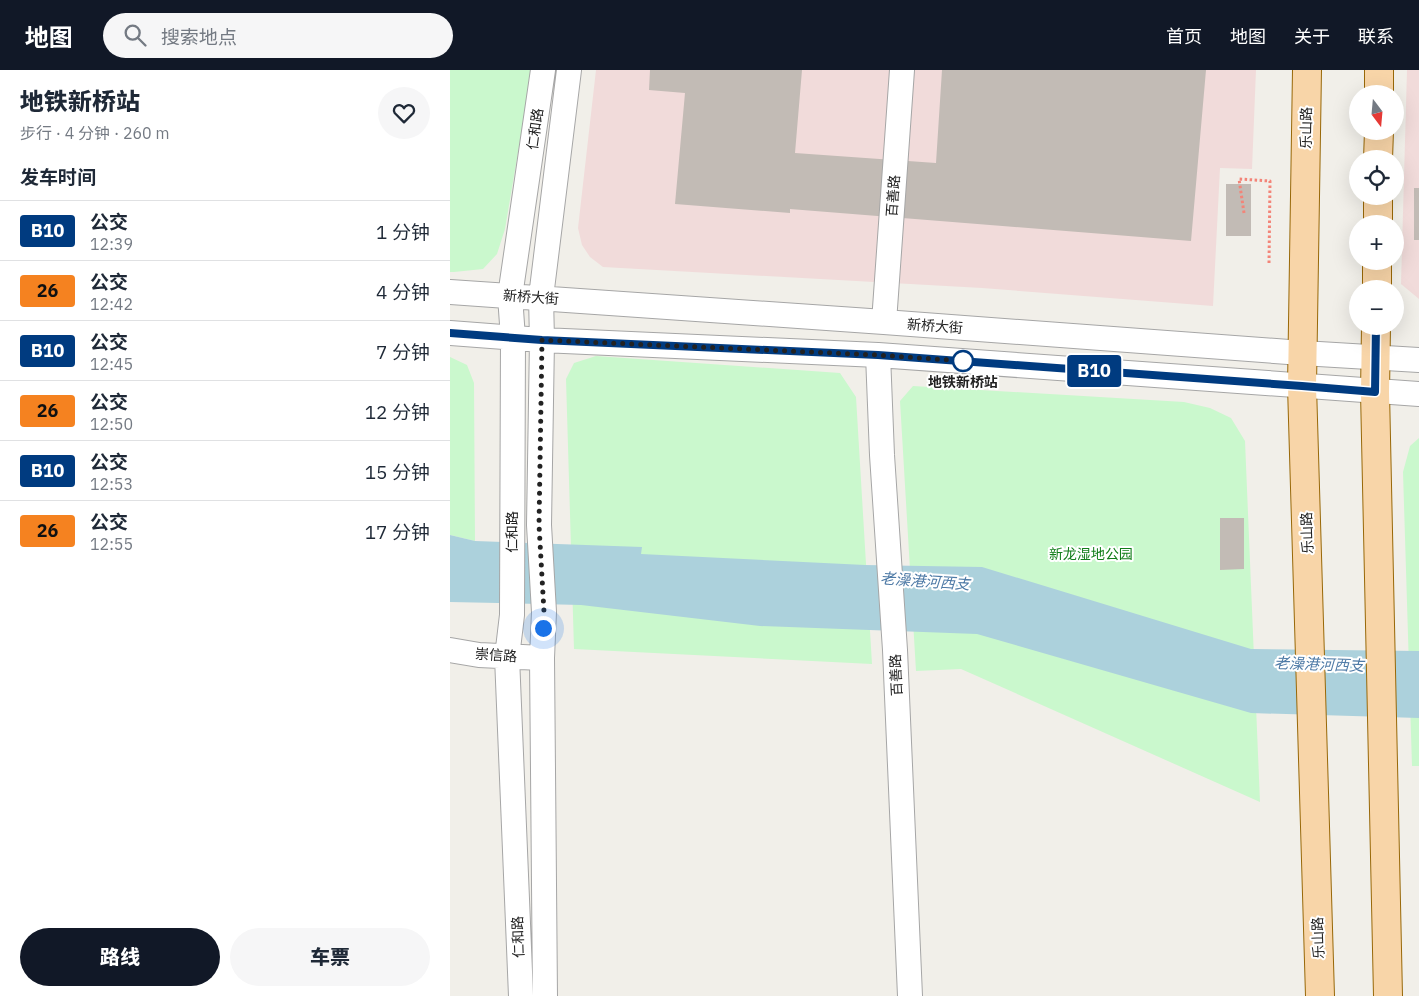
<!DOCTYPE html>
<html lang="zh">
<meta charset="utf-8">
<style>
body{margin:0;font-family:"IBM Plex Sans","Noto Sans SC",sans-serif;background:#f6f6f7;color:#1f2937;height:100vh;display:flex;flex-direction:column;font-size:19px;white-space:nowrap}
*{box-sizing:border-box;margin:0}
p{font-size:16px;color:#747a83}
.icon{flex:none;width:28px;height:28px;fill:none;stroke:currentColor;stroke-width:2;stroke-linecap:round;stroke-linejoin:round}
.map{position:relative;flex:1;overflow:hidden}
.panel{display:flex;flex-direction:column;background:#fff;width:450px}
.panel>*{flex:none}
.badge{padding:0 10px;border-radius:4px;font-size:18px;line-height:32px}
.needle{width:32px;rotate:164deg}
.controls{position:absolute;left:899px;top:15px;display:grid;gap:10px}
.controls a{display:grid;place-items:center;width:55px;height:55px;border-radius:50%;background:#fff;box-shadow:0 5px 20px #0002;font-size:25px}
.you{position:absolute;width:25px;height:25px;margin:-12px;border:4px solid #fff;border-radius:50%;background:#1a73e8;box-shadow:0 0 0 8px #1a73e833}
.map>.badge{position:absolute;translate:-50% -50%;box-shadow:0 0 0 2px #fff}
h2{padding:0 20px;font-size:19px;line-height:45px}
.round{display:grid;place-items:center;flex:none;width:52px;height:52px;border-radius:26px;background:#f6f6f7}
.summary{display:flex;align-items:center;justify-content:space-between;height:85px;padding:0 20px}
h1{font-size:24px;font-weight:800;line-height:38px}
.button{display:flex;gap:10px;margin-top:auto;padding:10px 20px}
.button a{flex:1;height:58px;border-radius:30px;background:#111827;color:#fff;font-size:20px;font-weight:800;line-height:58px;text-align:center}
.button a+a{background:#f6f6f7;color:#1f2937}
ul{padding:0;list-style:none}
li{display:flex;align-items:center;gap:15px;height:60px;padding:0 20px;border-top:1px solid #e0e1e3}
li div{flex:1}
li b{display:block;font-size:19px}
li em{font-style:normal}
li .badge{min-width:55px;font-weight:700;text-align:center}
header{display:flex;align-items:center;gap:30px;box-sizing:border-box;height:70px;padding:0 25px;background:#111827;color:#fff}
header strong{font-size:24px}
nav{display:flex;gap:28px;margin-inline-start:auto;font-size:18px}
.search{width:350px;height:45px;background:#f6f6f7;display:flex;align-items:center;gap:12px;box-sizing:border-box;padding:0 18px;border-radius:28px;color:#747a83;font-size:19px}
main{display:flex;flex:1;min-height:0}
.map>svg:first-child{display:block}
.commercial{fill:#f1dbda}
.park{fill:#caf8cd}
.water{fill:#acd1dc}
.building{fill:#c2bbb5}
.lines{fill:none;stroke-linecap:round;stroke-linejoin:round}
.minor-casing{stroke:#a6a6a6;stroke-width:26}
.major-casing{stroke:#986808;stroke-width:30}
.path{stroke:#f38478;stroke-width:3;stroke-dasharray:2.5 2.5;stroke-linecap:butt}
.minor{stroke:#fff;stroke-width:24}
.major{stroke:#f8d5a8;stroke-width:28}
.line-casing{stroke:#fff;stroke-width:11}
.line{stroke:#003b80;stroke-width:8}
.walk{stroke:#222;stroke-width:5;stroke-dasharray:0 9}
.stop-dot{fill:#fff;stroke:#003b80;stroke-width:2.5}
.labels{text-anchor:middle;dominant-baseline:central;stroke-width:4;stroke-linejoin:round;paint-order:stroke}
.street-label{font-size:14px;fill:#222;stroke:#fff}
.stop-label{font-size:14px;font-weight:bold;fill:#222;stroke:#fff}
.park-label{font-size:14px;fill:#127e1a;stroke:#fff}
.water-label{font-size:15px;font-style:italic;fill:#4e7aa6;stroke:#fff}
</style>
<header>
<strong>地图</strong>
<div class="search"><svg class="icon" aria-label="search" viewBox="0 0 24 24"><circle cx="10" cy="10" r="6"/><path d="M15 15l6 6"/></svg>搜索地点</div>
<nav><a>首页</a><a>地图</a><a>关于</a><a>联系</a></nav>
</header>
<main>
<section class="panel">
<div class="summary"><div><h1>地铁新桥站</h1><p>步行 · 4 分钟 · 260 m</p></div><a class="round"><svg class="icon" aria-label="heart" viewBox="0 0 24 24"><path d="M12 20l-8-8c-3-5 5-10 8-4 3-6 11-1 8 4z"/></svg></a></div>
<h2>发车时间</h2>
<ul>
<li><span class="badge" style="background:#003b80;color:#fff">B10</span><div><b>公交</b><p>12:39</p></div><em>1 分钟</em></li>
<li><span class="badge" style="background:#f58220;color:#111">26</span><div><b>公交</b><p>12:42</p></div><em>4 分钟</em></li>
<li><span class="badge" style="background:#003b80;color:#fff">B10</span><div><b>公交</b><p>12:45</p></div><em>7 分钟</em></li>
<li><span class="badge" style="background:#f58220;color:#111">26</span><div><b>公交</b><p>12:50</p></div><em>12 分钟</em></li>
<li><span class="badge" style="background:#003b80;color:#fff">B10</span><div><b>公交</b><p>12:53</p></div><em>15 分钟</em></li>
<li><span class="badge" style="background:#f58220;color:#111">26</span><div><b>公交</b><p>12:55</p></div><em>17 分钟</em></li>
</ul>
<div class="button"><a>路线</a><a>车票</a></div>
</section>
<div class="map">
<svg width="969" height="926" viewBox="0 0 969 926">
<rect width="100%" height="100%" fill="#f1efe9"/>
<path class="commercial" d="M146,0h660l-4,99 -32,-1 -7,138 -231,-18 -379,-21 -13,-10 -8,-12 -4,-17z
M957,0h12v229l-18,-15z"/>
<path class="park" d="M0,0h82l-27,159 -8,25 -14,15 -29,3h-4z
M146,286l244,17 16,24 16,267 -298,-15 -8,-270 8,-16z
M0,287l17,8 7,18 1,158 -25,-6z
M463,316l271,16 26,6 21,10 14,23 15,361 -299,-133 -45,2 -16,-270z
M969,368v328h-7l-9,-294 7,-26z"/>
<path class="water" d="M0,465l25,6 167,6 -1,7 224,11 117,2 269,82 168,2v67l-168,-5 -274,-79 -217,-8 -179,-21 -131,-3z"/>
<path class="building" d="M200,0h152l-7,83 141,10 6,-93h264l-15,171 -401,-32v4l-115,-9 10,-111 -36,-3z
M776,114h25v52h-25z
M964,118h5v52h-5z
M770,448h24v51l-24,1z"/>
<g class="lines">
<defs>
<path id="minor" d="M0,222l434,30 418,31 117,7
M434,252l18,-252
M0,263l92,7 336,15 541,39
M428,285l4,100 13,195 15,346
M0,580l29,5 63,3
M71,926l-14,-339 5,-42 1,-277 -3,-42 33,-226
M95,926l-3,-338 2,-46 -5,-87 3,-185 -1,-43 28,-227"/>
<path id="major" d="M857,0l-5,316 18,610
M929,24v-24
M928,89l1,-28
M928,154v-28
M927,219v-28
M926,256l-1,66 13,604"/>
</defs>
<use href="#minor" class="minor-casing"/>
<use href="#major" class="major-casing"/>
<path class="path" d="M794,143l-5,-34 31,2 -1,82"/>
<use href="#minor" class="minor"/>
<use href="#major" class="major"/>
</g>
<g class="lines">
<defs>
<path id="line" d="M0,263l92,7 336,15 424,31 73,6 1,-66"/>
</defs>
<use href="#line" class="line-casing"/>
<use href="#line" class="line"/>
<path class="walk" d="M93,558l1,-16 -5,-87 3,-185 336,15 85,6"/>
</g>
<circle class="stop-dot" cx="513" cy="291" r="10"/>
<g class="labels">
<g class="street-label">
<text transform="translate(856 58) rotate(-89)">乐山路</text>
<text transform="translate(85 59) rotate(-82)">仁和路</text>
<text transform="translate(443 126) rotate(-86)">百善路</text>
<text transform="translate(81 227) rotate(4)">新桥大街</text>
<text transform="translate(485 256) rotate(4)">新桥大街</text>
<text transform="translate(62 462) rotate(-90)">仁和路</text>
<text transform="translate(857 463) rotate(-92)">乐山路</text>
<text transform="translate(46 585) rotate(4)">崇信路</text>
<text transform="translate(446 605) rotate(-93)">百善路</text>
<text transform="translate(68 867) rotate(-92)">仁和路</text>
<text transform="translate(868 868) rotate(-92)">乐山路</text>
</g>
<g class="stop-label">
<text x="513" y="312">地铁新桥站</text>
</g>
<g class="park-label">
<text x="641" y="484">新龙湿地公园</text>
</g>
<g class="water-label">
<text transform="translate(475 511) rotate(4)">老澡港河西支</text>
<text transform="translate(869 594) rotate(2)">老澡港河西支</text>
</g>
</g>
</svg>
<div class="controls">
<a><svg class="needle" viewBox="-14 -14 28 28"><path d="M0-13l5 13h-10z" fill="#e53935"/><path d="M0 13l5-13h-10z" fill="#747a83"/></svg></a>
<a><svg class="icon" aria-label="locate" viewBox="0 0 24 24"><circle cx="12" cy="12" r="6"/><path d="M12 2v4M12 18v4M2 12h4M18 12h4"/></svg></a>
<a>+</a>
<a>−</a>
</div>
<div class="you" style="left:93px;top:558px"></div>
<b class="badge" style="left:644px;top:301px;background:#003b80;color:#fff">B10</b>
</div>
</main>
